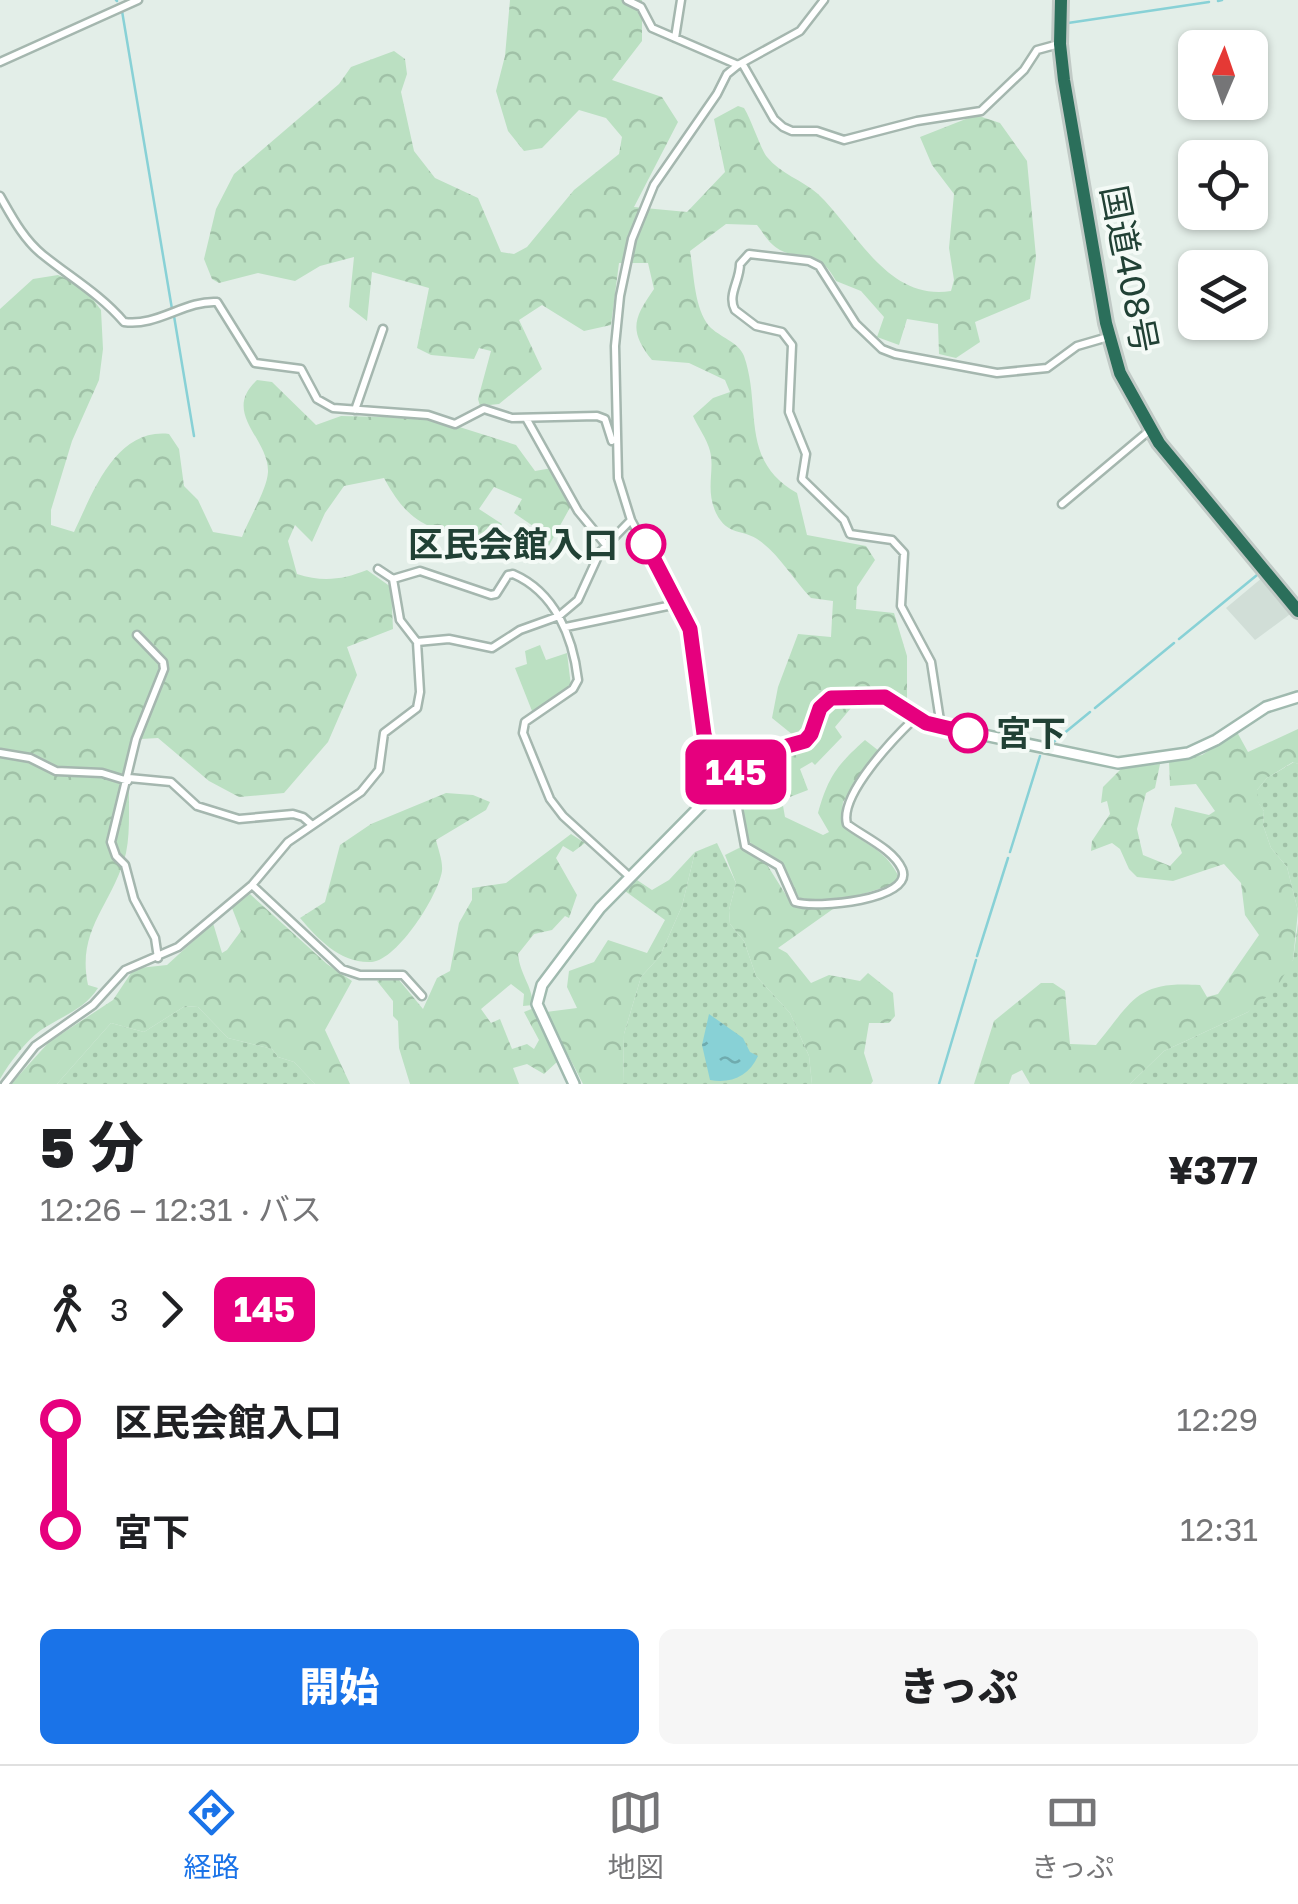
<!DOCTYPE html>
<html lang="ja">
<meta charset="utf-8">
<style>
body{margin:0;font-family:"Golos Text","Noto Sans JP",sans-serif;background:#f6f6f6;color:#202124;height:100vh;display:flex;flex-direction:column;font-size:38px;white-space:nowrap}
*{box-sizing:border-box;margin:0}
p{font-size:32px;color:#757577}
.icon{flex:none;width:55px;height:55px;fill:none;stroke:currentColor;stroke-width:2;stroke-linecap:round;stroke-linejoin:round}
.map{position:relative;height:1084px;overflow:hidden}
.panel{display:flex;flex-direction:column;background:#fff;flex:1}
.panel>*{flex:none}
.badge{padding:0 20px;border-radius:15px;font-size:35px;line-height:65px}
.needle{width:65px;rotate:2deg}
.fabs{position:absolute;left:1178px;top:30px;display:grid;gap:20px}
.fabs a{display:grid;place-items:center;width:90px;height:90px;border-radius:15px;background:#fff;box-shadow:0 2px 8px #0004;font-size:50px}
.map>.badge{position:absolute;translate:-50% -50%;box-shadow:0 0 0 5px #fff}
.legs{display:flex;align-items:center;gap:15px;height:110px;padding:0 40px;font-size:32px}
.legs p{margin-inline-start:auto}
.head{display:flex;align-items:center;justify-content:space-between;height:170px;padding:0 40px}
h1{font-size:55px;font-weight:800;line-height:75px}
.button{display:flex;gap:20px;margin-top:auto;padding:20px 40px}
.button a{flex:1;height:115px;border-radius:15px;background:#1a73e8;color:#fff;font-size:40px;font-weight:800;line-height:115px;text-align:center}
.button a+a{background:#f6f6f6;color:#202124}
ul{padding:0 40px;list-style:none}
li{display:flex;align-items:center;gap:35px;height:110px;font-size:38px}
li i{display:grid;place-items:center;width:15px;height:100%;margin:0 12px;background:currentColor}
li i::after{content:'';width:25px;height:25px;margin:-12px;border:8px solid;border-radius:50%;background:#fff}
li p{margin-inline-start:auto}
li:first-child i{background:linear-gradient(#0000 50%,currentColor 0)}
li:last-child i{background:linear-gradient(currentColor 50%,#0000 0)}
.tab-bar{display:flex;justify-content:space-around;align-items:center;height:140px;border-top:2px solid #e0e0e0;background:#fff;font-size:28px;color:#757577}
.tab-bar a{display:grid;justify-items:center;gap:5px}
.tab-bar .selected{color:#1a73e8}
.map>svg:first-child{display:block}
.built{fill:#d1ded7}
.grass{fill:url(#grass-dots)}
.forest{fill:url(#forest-crowns)}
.park{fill:#bbe0c2}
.water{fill:url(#water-ripples)}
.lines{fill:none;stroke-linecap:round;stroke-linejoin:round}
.stream{stroke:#88d1d6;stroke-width:2.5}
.street-casing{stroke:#a5b7af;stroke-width:11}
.secondary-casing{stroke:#a0baaf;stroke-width:14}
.highway-casing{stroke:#c1cac6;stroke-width:18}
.street{stroke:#fff;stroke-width:6}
.secondary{stroke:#fff;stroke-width:9}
.highway{stroke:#2b6f5b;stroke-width:12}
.line-1-casing{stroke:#fff;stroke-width:22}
.line-1{stroke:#e6007e;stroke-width:15}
.stop-1-dot{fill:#fff;stroke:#e6007e;stroke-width:5}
.labels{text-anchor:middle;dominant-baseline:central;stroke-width:8;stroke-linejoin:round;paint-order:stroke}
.street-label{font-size:35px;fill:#214135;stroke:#f4faf6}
.stop-label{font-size:35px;font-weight:bold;fill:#214135;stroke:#f4faf6;text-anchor:end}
</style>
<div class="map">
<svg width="1298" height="1084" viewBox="0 0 1298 1084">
<defs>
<pattern id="grass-dots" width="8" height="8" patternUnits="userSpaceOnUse" patternTransform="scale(2.5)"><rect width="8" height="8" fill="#bbe0c2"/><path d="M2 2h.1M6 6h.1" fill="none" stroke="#a0c1a7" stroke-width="1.8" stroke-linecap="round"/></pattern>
<pattern id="forest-crowns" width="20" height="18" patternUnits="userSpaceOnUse" patternTransform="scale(2.5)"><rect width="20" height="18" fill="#bbe0c2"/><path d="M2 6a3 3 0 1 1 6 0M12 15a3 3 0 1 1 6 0" fill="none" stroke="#a0c1a7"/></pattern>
<pattern id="water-ripples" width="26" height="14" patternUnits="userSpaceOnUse" patternTransform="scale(2.5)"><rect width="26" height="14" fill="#88d1d6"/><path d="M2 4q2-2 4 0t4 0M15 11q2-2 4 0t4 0" fill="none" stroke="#6fabae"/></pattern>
</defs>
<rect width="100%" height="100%" fill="#e3eee8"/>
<path class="built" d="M1263,577l30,35 -38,28 -29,-32z"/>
<path class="grass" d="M1294,762l4,2v147l-11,-44 -16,-19 -8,-23 1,-14 -7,-10v-11l10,-12z
M717,843l19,40 -7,27 1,14 14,17 12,35 34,37 19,43 3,28h-189l1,-50 17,-57 19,-21 22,-50 13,-54z
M1298,923v161h-168l34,-33 84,-39 45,-52z
M185,1006l13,1 30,31 44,11 6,8 16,5 21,22h-258l54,-61 33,9z"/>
<path class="forest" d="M510,0h132v41l-30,39 50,17 16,25 -44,85 53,5 38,-40 -11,-53 24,-13 6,2c8,13 17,42 23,49 14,17 35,23 51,37 39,37 69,107 133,97l3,-11 -5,-32 5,-54 -22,-29 -12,-28 56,-22 24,8 27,38 9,96 -6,42 -55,23 5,20 -24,16 -17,-4 -1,-30 -31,-5 -8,26 -22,-8 7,-20 -23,-26 -25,-10c-22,-40 -40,-16 -63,-36 -6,-5 -11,-14 -16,-20l-31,-1 -36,27c4,22 4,57 19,75 10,11 30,16 35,30 18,51 -5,105 53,137l10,42 59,11 9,14 -18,27 -1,22 38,4 13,43v47c-16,-12 -67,-20 -84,-6 -9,7 -15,25 -21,35l-9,3 -21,-17 6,-31 20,-53 33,3 2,-36 -22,-3c-19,-20 -30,-41 -51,-57 -17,-13 -32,-4 -44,-28 -11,-24 -1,-42 -6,-62 -3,-12 -12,-24 -17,-35l20,-18 17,-6 -5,-12 -36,-17 -37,-3c-24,-30 -18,-42 2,-71l-6,-26h-29l-8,62 -27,6 -42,-26 -23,15 23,49 -43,35 -19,2 -2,-7 13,-48 -12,-3 -5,11 -43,-4 -14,-7 12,-60 -57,-16 -5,49 -18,-14 5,-50 -34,9 -25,15 -37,-8 -39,10 -7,-4 -8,-20 12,-50 18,-35 105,-90 12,-17 43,-16 11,8 2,15 -6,18 13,59 21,27 43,20 23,54 13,2 13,-7 47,-57 45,-36 3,-17 -16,-19 -27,-8 -37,38 -18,3 -16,-20 -12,-40 9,-35z
M58,275l25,11 18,24 2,39 -4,31 -27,61 -21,69v15l23,7c19,-40 42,-104 95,-98l10,15 5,37 14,14 15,32 29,5c7,-19 25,-47 26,-65 1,-34 -47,-59 -11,-92l15,2 44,43 25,-9 90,2 85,27 19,26 17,-3 20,36 -25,45 -22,-12 8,-11 -19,-13 8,-14 -28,-12 -15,22 23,15 -11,18 -10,-5 -8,7c-47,-20 -63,-18 -89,-66l-40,8 -19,27 -13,29 -17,-17 -7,16 9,33c25,8 45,6 70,-4l24,17 2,42 -46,18 10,28 -29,67 -44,51 -45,4 -30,-16 -51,-43 -17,1c-20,32 -7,77 -15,114 -13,52 -50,75 -38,132l10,3c-13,21 -36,28 -57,42 -16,12 -31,32 -41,49v-770l33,-30z
M848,702l3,6 -16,19 7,10 -27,28 -3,-3 -12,7 8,21 -26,10 3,17 38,18 6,-3 -11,-19c10,-36 19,-48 47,-73l14,11 -36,51 -2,19c19,25 42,23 58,56l-1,6 -64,20h-32l-19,-36 -35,-26 -9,-39v-15l4,-13 19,-15 14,-8 34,-9 7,-7 7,-24 12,-8z
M1298,729v35l-5,-2 -26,16 -10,12v10l7,11 -1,14 8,23 16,19 11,44 -5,49 -18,30 -27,22 -84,39 -34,33h-100l-8,-14 -10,5 -3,9h-35l20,-63 47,-38h12l12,8 5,53 26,1c38,-46 40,-64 104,-60l7,12 11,-3 41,-59 -14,-20 -4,-32 -17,-19 -51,17 -36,-4 -8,-8 -9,-20 -8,-6 -21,8 1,-10 18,-27 -3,-13 -6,2 2,-16 19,-19 38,-4 -5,24 -9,5 -9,36 6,26 27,11 12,-13 -11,-28 4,-18 34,8 6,-4 -19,-27 -26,2 -1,-25 33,-6 35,-23 11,20z
M446,793l27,2 17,7 -4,8 -50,30c2,9 7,21 6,31 -4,25 -44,88 -70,91 -31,2 -54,-23 -72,-44l25,-16 15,-57 31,-21z
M571,834l14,9 -12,9 -10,-6 -7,12 21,37 -8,23 -4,-2 -13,14 -18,4 -16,20c2,21 14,31 15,51l-10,1 1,-12 -13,-10 -30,25 10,14 9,-4 12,30 15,-5 7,5 5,-9 -15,-28 10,-4 24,53 -14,13 -17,-10 -14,4 6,16h-109l-11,-36 -1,-27 -5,-5v-15l-16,-20 6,-4 16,3 24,29 14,-31 13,-7 9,-48 13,-23v-12l34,-5z
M741,847l23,13 22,35 11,9 36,5 -55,39 9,5 24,30 18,-8 31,6 8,-8 25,20 2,23 -6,7h-20l-5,30 9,28 -2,3h-59l-3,-28 -19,-43 -34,-37 -12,-35 -14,-17 -1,-14 7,-27 -11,-28z
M695,852l-13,54 -22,50 -19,21 -17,57 -1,50h-40l-37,-72 31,-4 -10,-21 2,-16 25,-9 14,-22 39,13 18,-33 -40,-29 12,-11 15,10 17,-10z
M250,894l77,70 25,17 -27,49 25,54h-35l-21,-22 -16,-5 -6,-8 -44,-11 -30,-31 -13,-1 -41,26 -33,-9 -54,61h-46l38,-42 64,-42 18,-27 8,-5 28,-3 46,-42 9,30 5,-3 14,-19 -9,-23z"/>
<path class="park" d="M540,645l6,15 21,-7 4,33 -39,25 -17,-43 12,-4 -2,-13z"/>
<path class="water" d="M709,1014l34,24 7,14 8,4c-9,20 -27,28 -48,24l-8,-35z"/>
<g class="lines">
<path class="stream" d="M116,0l1,1
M1218,1l4,-1
M122,11l50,298
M1068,23l141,-21
M174,316l20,120
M1179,639l78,-64
M1095,708l79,-65
M1051,744l39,-32
M1010,852l30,-96
M977,956l31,-98
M939,1084l37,-124"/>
<defs>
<path id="street" d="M627,0l14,7 11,21 86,37
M675,38l6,-38
M0,62l138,-62
M742,63l32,56 9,8 9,4h25l27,9 73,-19 64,-10 43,-41 13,-20 22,-6
M0,196c12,21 24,44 43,59 27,22 57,39 81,67 33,5 61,-22 93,-20l38,61 46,6 16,30 16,9 95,7 27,9 29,-15 28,9 85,-2 8,3 7,22
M355,410l28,-81
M526,418l52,93 28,34
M1062,504l88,-74
M378,569l15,10 27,-8 71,24 5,-1 12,-19 5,-1c42,18 60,63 65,106l-5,9 -48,33 -2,11 27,66 13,17 68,62
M566,627l111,-23
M137,635l26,27 1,7 -28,70 -25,103 5,14 9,9 9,34 21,39 3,20
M417,642l32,-3 43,9 28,-18 39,-14 19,-16 22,-48 31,-32
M941,727l-10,-65 -30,-56 3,-53 -12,-13 -42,-6 -6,-14 -42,-41 4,-25 -17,-42 3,-67 -10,-13 -26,-6 -21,-16c-8,-15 5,-29 5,-46l9,-10 60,7 10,5 37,58 26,25 13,5 102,19 50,-5 30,-22 31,-9
M0,753l30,5 26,13 46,2 26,8
M129,778l42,4 26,24 42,13 54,-5 10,3 8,7
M726,781l11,22 8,43 34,20 16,36c20,7 120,-2 107,-33 -9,-20 -38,-32 -55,-45 -8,-29 47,-86 68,-106
M721,784l-18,-50 -13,-105 -59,-109 -13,-42 -3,-132 5,-50 12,-57 22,-54 63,-91 10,-20 11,-9 62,-34 24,-31
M252,885l90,84 18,6h43l19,21
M5,1084l30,-38 58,-41 32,-35 53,-23 74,-62 36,-43 73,-50 18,-22 5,-37 33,-25 3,-16 -3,-50 -17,-22 -7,-41"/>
<path id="secondary" d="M574,1084l-37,-80 5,-19 58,-77 121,-123 45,-33 39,-11 6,-6 14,-34 46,-6 14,2 41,26 192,40 70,-10 28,-13 50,-33 32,-10"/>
<path id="highway" d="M1061,0l-1,44 4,36 42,243 14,50 39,70 139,168"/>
</defs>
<use href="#street" class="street-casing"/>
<use href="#secondary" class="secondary-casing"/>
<use href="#highway" class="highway-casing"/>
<use href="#street" class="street"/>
<use href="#secondary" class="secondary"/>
<use href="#highway" class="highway"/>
</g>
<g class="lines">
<defs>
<path id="line-1" d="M646,544l44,85 14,105 17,51 45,-33 39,-11 6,-7 9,-26 11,-10 54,-1 41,26 42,10"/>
</defs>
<use href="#line-1" class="line-1-casing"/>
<use href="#line-1" class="line-1"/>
</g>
<g class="stop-1-dot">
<circle cx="646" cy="544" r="18"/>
<circle cx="968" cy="733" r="18"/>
</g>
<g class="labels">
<g class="street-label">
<text transform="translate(1130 269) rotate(79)">国道408号</text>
</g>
<g class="stop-label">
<text x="618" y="544">区民会館入口</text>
<text x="996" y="733" text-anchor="start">宮下</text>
</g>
</g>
</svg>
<div class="fabs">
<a><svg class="needle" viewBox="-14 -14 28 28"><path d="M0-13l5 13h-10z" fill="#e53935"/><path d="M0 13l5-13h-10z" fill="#757577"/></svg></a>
<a><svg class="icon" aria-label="locate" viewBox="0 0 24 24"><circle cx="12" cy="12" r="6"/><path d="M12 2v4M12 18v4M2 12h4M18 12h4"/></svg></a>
<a><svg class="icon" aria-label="layers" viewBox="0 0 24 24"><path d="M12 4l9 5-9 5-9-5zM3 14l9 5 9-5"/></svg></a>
</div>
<b class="badge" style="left:736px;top:772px;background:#e6007e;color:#fff">145</b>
</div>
<section class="panel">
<div class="head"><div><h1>5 分</h1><p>12:26 – 12:31 · バス</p></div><b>¥377</b></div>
<div class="legs"><svg class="icon" aria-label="walk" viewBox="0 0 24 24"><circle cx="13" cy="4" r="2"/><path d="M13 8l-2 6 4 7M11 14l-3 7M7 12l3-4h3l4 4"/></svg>3<svg class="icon" aria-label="forward" viewBox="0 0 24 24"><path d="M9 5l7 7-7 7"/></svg><b class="badge" style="background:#e6007e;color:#fff">145</b></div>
<ul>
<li><i style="color:#e6007e"></i><b>区民会館入口</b><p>12:29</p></li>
<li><i style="color:#e6007e"></i><b>宮下</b><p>12:31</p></li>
</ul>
<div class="button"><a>開始</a><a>きっぷ</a></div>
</section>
<nav class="tab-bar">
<a class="selected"><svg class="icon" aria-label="directions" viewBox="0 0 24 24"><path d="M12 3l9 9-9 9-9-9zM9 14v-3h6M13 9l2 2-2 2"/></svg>経路</a>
<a><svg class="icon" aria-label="map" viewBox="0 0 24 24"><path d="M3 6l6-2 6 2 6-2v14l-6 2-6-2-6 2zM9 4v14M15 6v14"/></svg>地図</a>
<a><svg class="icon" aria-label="tickets" viewBox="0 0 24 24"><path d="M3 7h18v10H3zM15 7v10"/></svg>きっぷ</a>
</nav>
